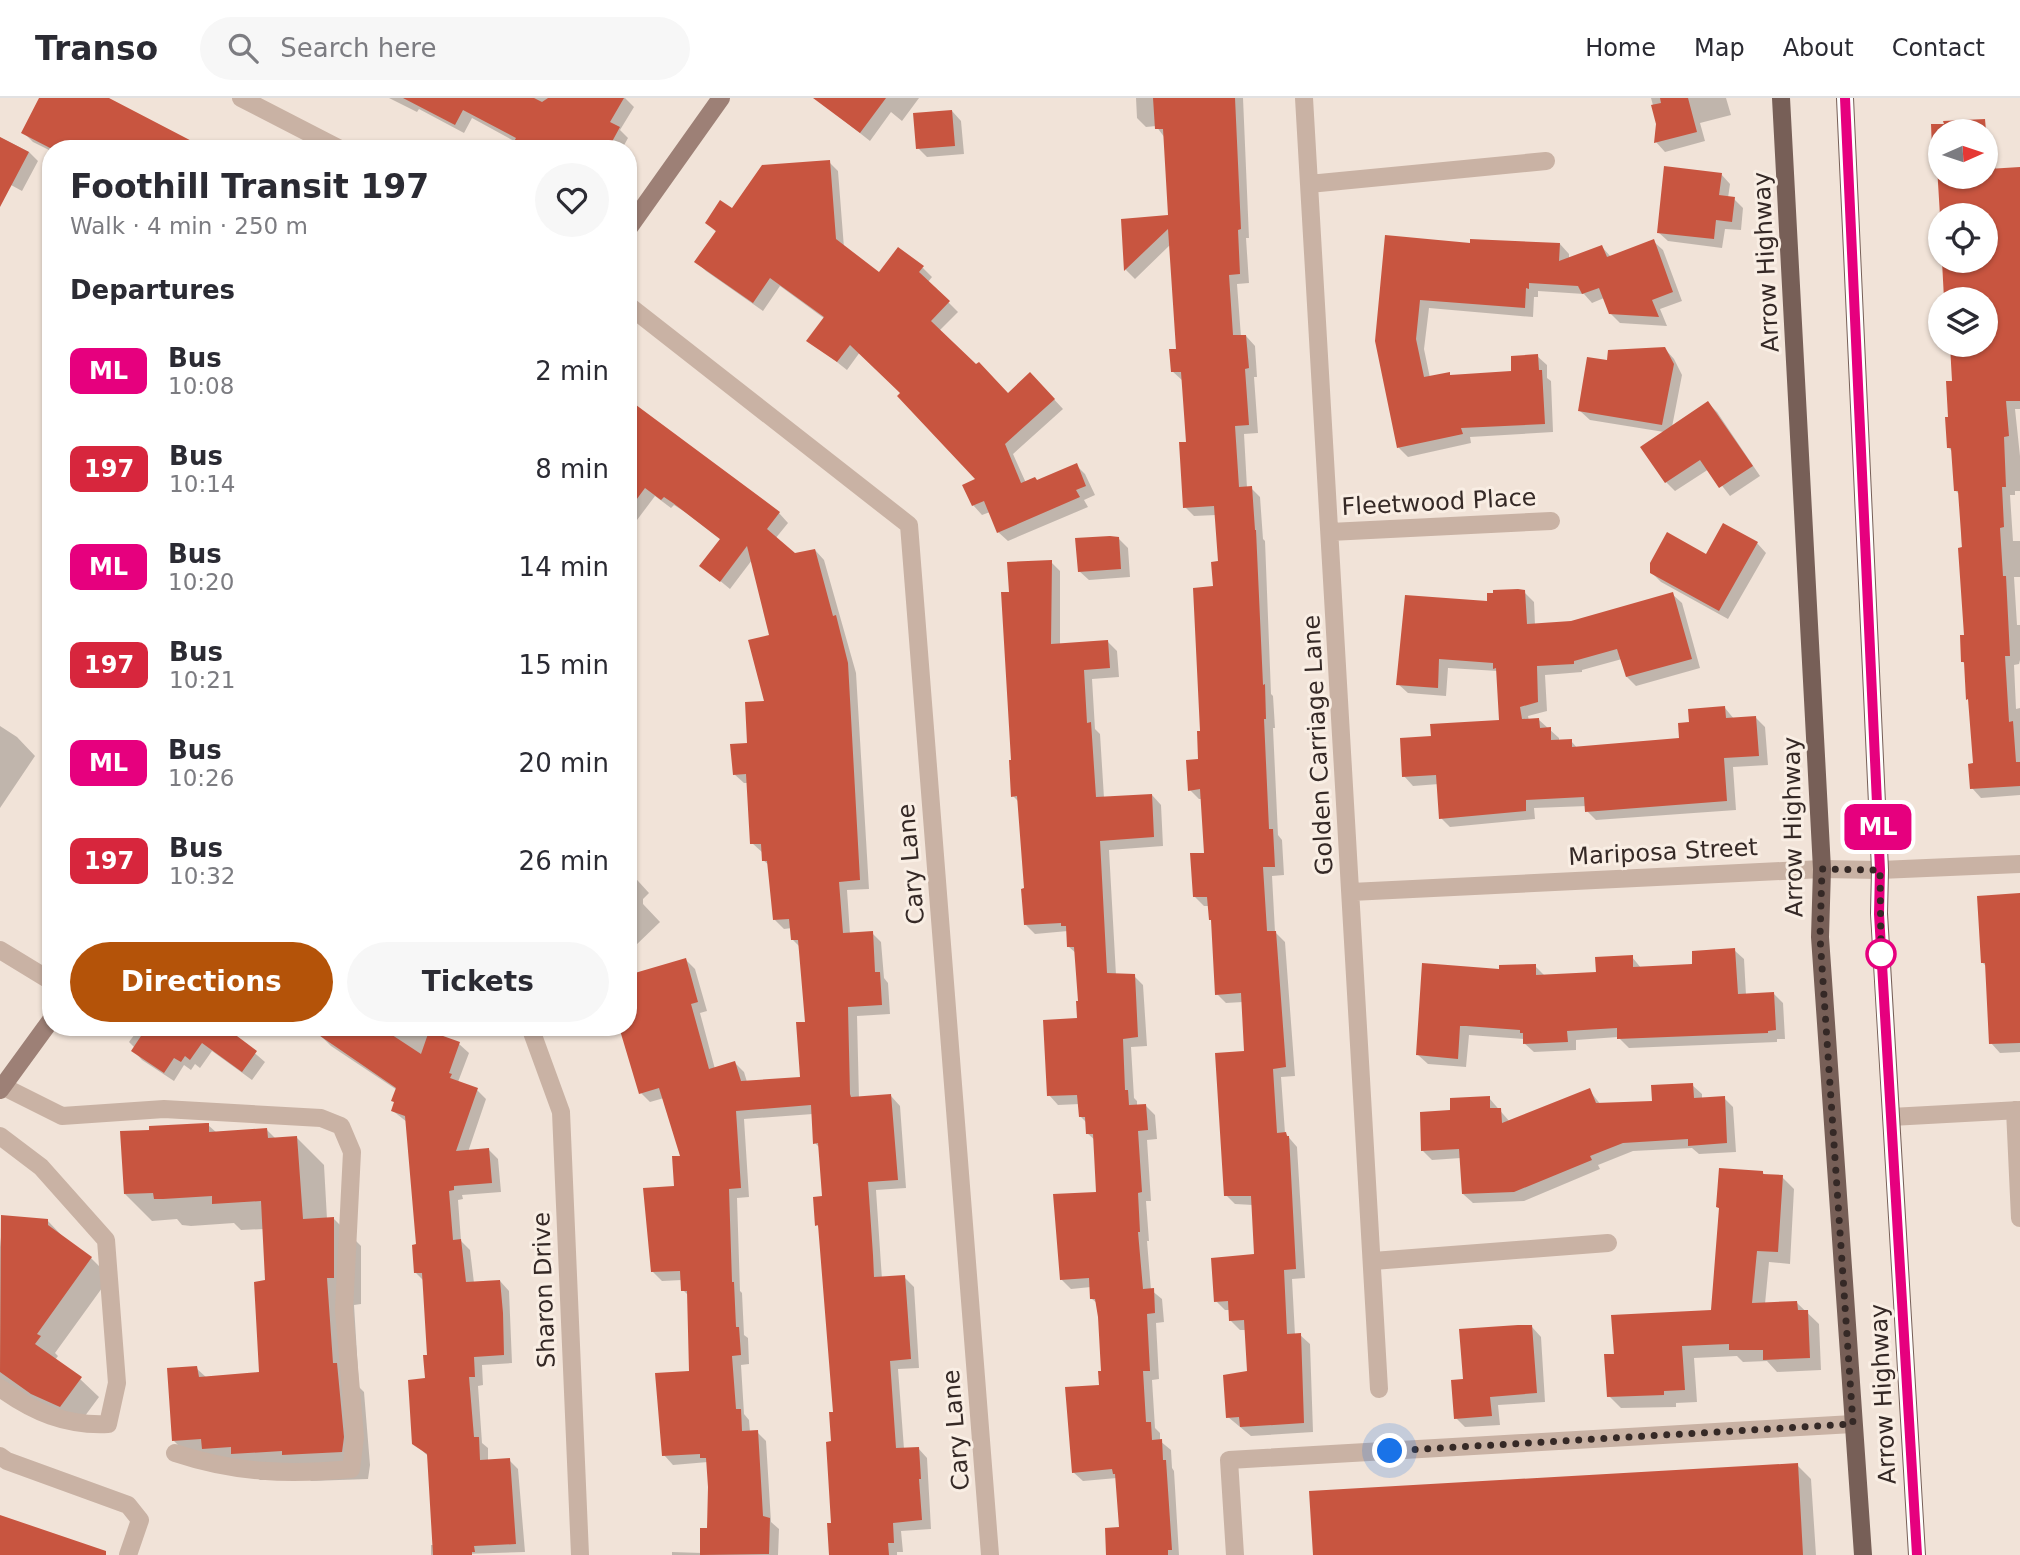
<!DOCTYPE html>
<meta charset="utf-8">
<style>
body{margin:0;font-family:"DejaVu Sans",sans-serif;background:#f7f7f7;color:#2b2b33;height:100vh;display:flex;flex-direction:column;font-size:26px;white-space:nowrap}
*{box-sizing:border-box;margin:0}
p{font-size:23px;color:#7c7c81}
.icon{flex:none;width:38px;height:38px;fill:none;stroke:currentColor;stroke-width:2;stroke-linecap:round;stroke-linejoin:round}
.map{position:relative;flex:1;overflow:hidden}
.drawer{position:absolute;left:42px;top:42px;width:595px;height:896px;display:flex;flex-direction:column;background:#fff;border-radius:28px;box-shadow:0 2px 5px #0004}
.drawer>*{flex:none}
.badge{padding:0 14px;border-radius:10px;font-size:24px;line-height:46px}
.needle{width:46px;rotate:87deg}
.buttons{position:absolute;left:1928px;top:21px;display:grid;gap:14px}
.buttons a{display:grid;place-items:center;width:70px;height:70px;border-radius:50%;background:#fff;box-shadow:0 2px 5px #0004;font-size:35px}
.you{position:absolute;width:35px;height:35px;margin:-18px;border:5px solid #fff;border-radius:50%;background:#1a73e8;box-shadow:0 0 0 10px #1a73e833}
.map>.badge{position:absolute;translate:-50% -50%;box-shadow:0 0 0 4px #fff}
h2{padding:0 28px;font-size:26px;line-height:63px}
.round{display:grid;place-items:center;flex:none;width:74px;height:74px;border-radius:37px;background:#f7f7f7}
.summary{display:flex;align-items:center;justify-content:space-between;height:119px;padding:0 28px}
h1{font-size:33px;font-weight:700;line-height:52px}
.cta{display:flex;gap:14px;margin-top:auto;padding:14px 28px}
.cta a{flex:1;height:80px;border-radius:42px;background:#b45309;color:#fff;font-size:28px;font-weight:700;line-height:80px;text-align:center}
.cta a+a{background:#f7f7f7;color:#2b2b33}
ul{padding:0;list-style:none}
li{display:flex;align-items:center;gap:21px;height:98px;padding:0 28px}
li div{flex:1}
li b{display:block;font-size:26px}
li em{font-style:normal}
li .badge{min-width:77px;font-weight:700;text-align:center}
header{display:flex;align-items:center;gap:42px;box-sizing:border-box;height:98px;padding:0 35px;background:#fff;border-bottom:2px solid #e1e1e2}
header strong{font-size:33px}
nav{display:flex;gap:38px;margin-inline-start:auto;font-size:24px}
.search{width:490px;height:63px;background:#f7f7f7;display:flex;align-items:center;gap:18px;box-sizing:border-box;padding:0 24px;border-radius:38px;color:#7c7c81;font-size:26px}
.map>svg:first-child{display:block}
.shadow{fill:#0003;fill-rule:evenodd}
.building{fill:#c85540}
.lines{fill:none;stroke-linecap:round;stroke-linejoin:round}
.lane{stroke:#c9b2a4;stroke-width:18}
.street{stroke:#c9b2a4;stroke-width:18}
.secondary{stroke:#9d8076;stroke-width:18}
.primary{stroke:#775f57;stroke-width:18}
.line-casing{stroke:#fff;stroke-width:16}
.line{stroke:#e6007e;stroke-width:10}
.walk{stroke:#352926;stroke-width:7;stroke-dasharray:0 12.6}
.stop-dot{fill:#fff;stroke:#e6007e;stroke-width:3.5}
.labels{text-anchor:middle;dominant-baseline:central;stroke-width:6;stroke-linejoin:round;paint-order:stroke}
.street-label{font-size:24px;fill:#352926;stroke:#f9eee4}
</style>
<header>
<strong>Transo</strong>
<div class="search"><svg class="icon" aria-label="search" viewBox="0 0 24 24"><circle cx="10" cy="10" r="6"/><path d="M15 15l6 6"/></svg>Search here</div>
<nav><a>Home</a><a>Map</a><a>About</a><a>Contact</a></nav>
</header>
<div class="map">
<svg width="2020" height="1457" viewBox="0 0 2020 1457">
<rect width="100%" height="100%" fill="#f1e3d8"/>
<path class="shadow" d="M41,0h64l98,51h-152v2l-18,-9 -10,-10z
M389,0h236l9,9 -14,23 8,8 -6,11h-104l-2,-7 -44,-24 -8,15 -45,-24 -2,3z
M835,0h84l-17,23 -11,-9 -21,29 -42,-33z
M1136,0h107l6,140h-3l3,45 -12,1 4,53 5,-1 9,10 2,31h-3l4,56 -14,1 3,54h4l9,9 3,42 2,2 6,153 2,2 2,32h-2l5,107 4,5 2,35 -12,1 3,56 10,10 10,134 -14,1 4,56 12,14 8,131 -13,1 3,56h5l10,9 3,88 -62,4 -23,-19 21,-45 -3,-42h-6l-9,-9 -1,-11h-5l-9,-9 40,-46 -3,-50 -18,-1 -9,-9 20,-142 -3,-51 -17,1 -9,-9 -4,-73 -3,-15h-6l-9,-9 11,-43 -4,-55h-3l-9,-9 10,-29 15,-173 5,-25 -4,-48 -22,1 -9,-9 2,-64 -4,-62 -11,-10 5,-21 -6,-106 -36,35 -9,-9 -4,-49 47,-4 -4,-79 -9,-12 -10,1 -9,-9z
M1651,0h75l5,17 -31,8 5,18 -40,11 -9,-10 2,-18z
M952,13l9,10 3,33 -37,3 -9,-9z
M1981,25l9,10v5l4,3 2,29 24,-1v240h-5l5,47v35h-5v4h-5l3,46h7v36h-6l3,48h3v35l-1,4 -5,1 2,44 4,-1v87l-39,3 -9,-10 3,-23 -9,-100 -3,-3 2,-25 -5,-142 -4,-4 -3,-39 -4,-4 4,-66 -2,-37h35v-46h-41l-2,-38h43v-46h-45l-3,-62 -4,-4 -1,-22zM1941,33h45v46h-45z
M0,39l29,15 9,9 -16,30 -22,-12z
M829,64l9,9 6,77 36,26 43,-6 9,9 -4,5 30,30 -19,19 69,64 32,-11 23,25 -50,45 13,29 11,-1 39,-17 9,9 10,21 -11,5 4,7 -80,34 -10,-9 -8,-20 -8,3 -9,-10 5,-25 -76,-87 -42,-41 -13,18 -38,-30 16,-21 -45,-33 -17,25 -57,-40 -9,-9 20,-29 -10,-11z
M1721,76l9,10 -2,14 6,1 9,9 -2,22 -16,-1 -3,19 -54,-7 -10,-9z
M1653,143l10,9 19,51 -22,8 7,17 -47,-3 -10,-10 -6,-15 -12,5 -8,-9 -46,-3v6h-4l-1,20 -104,-9 -5,41 6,29 19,-4 3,3 61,-4 24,-17 10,9v13l4,3 2,51 -83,5 1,6 -63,14 -9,-9 -23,-107 96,-96 88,-1 9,10v6l33,-13 9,10z
M1665,251l9,10 8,16 -10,52 36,-24 9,9 43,64 -30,20 -21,-27 -34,22 -9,-9 -2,-50 -74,-12 -10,-9 28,-49z
M628,303l151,112 9,10 -13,16 20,16 20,-5 9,10 32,113 13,216 -22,1 3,44 22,-1 9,9 3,36 4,5 2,31 -33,2 2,83 32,-3 9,10 6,82 -30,2 5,75 1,14 22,-2 10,10 5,81 -21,1 6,80 14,-1 9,10 4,71 -30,2 2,21h-6v3h-55l-7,-141 -15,-185 -3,-4 7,-27 -4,-50 -5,-5 -2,-29 -69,5 5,78 -12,1 3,93 2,2 2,42 4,3 1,26 -8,1 3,49 5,6 1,12h7l9,9 5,81 8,7 -1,26h-106v-3l30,1 6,-23v-68l-35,3 -9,-10 27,-82 -2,-77 -6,-6 -1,-10 -20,1 -10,-10 30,-114 -18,-59 -14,4 -9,-9 -13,-66 58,-67 9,9 12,42 -7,2 15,56 20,-6 9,9 3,10 55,-4 5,-55 -6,-75 -9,-9v-11l-8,1 -9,-9 -5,-54 -7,-6v-7l-11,-10 -3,-60h-5l-10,-9 32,-71 5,-67 -19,-76 -22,29 -28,-23 19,-26 -36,-28 -11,-7 -3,3 -16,-12 -27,36z
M1119,441l9,9 2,29 -41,3 -10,-9z
M1757,445l9,10 -38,66 -67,-37 -10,-10z
M628,460l9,8 -9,11z
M1051,464l9,9v74l48,-3 9,9 2,26 -27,2 3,50 5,5 4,64 48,-3 9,10 2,41 -54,4 7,125 18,1 9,9 4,61 -16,1 3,51 3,3v6l9,-1 9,9 2,24 -10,1 4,61h-5l3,40h-2l4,49 11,9 2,23 -8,1 3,56 -7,1 3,48 5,5v8l11,9 1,18 2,3 5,84h-71l13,-26 -4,-51 -34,3 -10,-9 28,-85 1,-15 -4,-68 -6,-5 -1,-12 -20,2 -10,-10 37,-86 -2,-52 -9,-8v-10l-7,-7v-12l-22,1 -9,-10 30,-76 -2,-65 -8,-7 -1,-16 -33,3 -10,-10v-34l-6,-88 -6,-6 -2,-203z
M1524,494l10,10 1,23 37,-3 100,-28 10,9 18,65 -64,18 -9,-9 -5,-18 -40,11v2l-37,3 2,36 -19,5 1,5 10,-1 20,18v4l12,-1 7,8 103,-10 10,-15 34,-16 9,11 22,-1 9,9 3,38 -35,2 3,43 -140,10 -9,-9v-5l-53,2 1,11 -85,8 -9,-9 -2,-34 -26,2 -9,-10 29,-39 68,-15 -3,-51 -50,-3 -2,28 -38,-3 -10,-9 91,-81z
M0,628l17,11 18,19 -35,52z
M628,772l21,23 -6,6v5l17,18 -26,25 -6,-6z
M2020,797v157l-20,1 -9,-10 -4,-76 -5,-5z
M1734,852l10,9 2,36 27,-2 10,10 2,36h-8v3l-148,6 -11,-11 -42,3v10l-42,2 -10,-9v-4l-55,-4 -3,32 -38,-3 -10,-9 83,-84 34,-5 9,9 54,-1 34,-17 9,11 53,-2z
M140,929h85l40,35 -13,18 -40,-29 -12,17 -5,-4 -4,6 -7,-5 -10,16 -32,-21 -9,-10 2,-2 -6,-6z
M329,929h86l44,17 10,9 -11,29 19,8 9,9 -18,53 21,-2 9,9 3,33 -39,3 1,4 -5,1 3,41 9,9 4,33 26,-2 9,10 3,72 -30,2 1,20 -5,1 4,57 6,5v13l21,-1 9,9 7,83 -94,3v-10h3l-5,-88 -15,-14 13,-63 2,-24 -5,-75 -9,-9 3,-26 -11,-124 -14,-11 4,-21 -66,-44 -9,-9z
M1692,987l10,9v5l22,-1 9,9 3,45 -37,2 -7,-6 -59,3 -35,14 2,4 -76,32 -51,2 -10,-9 -2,-36 -29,2 -9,-9 29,-39 37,-14 21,24 79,-32 12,15 53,-3z
M208,1027l9,8 50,-3 9,9 21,-1 27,27 3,54h7l27,27v58l-7,1 5,82 5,5 6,73 -2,14 -57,2 -4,-4 -47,3 -6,-6 -53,-6 -27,-27 22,-73 11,10 54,-4 5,-93 -2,-52 -23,1 -7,-7 -43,3 -9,-1 -5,-6 -25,2 -27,-27z
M1763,1075l3,3 16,1 12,12 -4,75 -21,-2 -4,42 32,-1 22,21 2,46 -44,2 -10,-11 -24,1 -6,-6 -43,2 3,44 -21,1v4l-55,1 -12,-12 6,-40 97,-44 9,-102 -3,-3z
M3,1119l44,3 19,20 25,18 19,19 -55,76 3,3 -3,4 25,19 19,18 -20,27 -79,-41v-136z
M1532,1229l9,10 4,65 -47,3 2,20 -35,2 -9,-9 8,-37z
M1797,1367l14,14 5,76h-501z"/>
<path class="building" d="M39,0h70l98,51h-155l-31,-16z
M403,0h131l8,4 6,-4h76l-14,24 10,5 -12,22h-98l6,-11 -53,-28 -8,15z
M813,0h73l-26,35z
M1153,0h82l6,131 -3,1 2,44 -11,1 4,60h13l3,33 -4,1 4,56 -14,1 4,61 13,-1 3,44h1l7,155 2,-1 1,35h-2l5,110h4l2,38h-12l4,64h9l10,136 -13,2 4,64 9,-1 1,4h2l7,133 -12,1 3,64 14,-1 3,90 -64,4 -1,-10 -13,1 -3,-43 24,-4 -3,-51 -15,1 -1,-20 -14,1 -3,-44 43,-4 -3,-58h-27l-9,-143 29,-2 -3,-58 -26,2 -4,-75h-2l-2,-23h-14l-3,-44h14l-4,-64 -12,2 -2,-31 12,-1 -1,-28h3l-7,-143 20,-2 -2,-24 7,-1 -4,-55 -31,2 -4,-66h7l-5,-70h-10l-2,-23h7l-8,-120 -44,42 -3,-52 47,-4 -5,-86h-8z
M1660,0h28l9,34 -43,11 2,-19 -5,-19 10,-2z
M952,12l3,36 -39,3 -3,-36z
M1985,21l1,12h-45v46h45v-32l2,24 32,-2v234h-14l3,35 -5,1 2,50h-4l2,40 -4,1 3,48h3l4,80h-5l4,66 4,-1 3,41h4v24l-50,3 -2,-25 5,-1 -5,-64 -2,1 -2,-38h-3l-1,-27h4l-6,-87 4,-1 -4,-56h-4l-3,-43h-4l-2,-31h3l-2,-36h6l-2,-36h36v-46h-42l-2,-38h44v-46h-45v17l-5,-82h-4l-1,-26h13l-1,-3z
M0,39l29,15 -29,55z
M830,62l6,79 43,33 19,-25 26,19 -5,6 31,29 -19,20 45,43 3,-2 29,31 22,-21 25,27 -50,45 16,39 14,-6 2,3 40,-17 9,23 -10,4 4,7 -83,36 -13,-32 -12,5 -10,-21 13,-6 -78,-83 3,-3 -50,-48 -13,17 -31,-21 18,-24 -54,-39 -17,25 -59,-41 22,-31 -11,-8 15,-23 12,8 30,-43z
M1664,68l58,7 -3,22 16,2 -3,25 -16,-2 -2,19 -57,-6z
M1385,137l85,8v-4l90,4 -1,18 43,-16 5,12 47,-18 19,53 -21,8 7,17 -50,-3 -10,-26 -17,6 -4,-8 -49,-3v6l-3,-1 -1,20 -105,-8 -4,39 8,38 26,-5v3l61,-4v-15l27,-2 1,16h3l3,54 -84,4 2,6 -66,14 -22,-107z
M1665,249l9,17 -12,61 -84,-14 9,-54 20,3 1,-10z
M628,301l152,113 -13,17 28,24 20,-4 18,67 3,-1 12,48 12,217 -21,2 4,51 30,-2 2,41h5l2,33 -34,2 2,87 1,3 40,-3 7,86 -30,2 5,73 1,22 31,-2 6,84 -21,2 6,87 23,-1 2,32h-2l3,41 -29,3 1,20h-6l1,12h-60l-2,-32h4l-5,-81 5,-1 -2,-29h4l-15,-187 -3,1 -2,-29 9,-1 -4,-53 -5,1 -2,-39 -75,6 5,77 -12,1 3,93h2l2,45h3l2,28 -9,1 4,53h5l1,22 16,-1 5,86 7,2 -1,36 -69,1v-27h7l1,-41 -2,-29h-6v-4l-38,2 -7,-83 34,-2 -2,-80h-6l-1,-20 -29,1 -8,-84 31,-2 -2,-30h8l-21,-68 -20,6 -20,-67h9v-11l7,-2 -7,-21v-18l58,-17 12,44 -7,2 18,65 26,-8 6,20 59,-4 -4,-55h9l-7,-82h-7l-2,-21 -16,1 -6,-59h-5l-1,-17h-11l-4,-70 -13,1 -3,-31 17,-1 -2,-41 19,-1 -16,-61 21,-5 -22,-89 -27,36 -21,-16 21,-27 -47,-36 -9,-6 -3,3 -16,-12 -17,23z
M1708,303l45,65 -34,22 -19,-28 -35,23 -25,-36z
M1723,425l35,19 -39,69 -69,-38v-10l17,-31 39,22z
M1110,438l9,1 2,32 -43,3 -3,-34z
M1052,462l-1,84 57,-4 2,28 -26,2 3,53 4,-1 5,75 56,-3 2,43 -54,4 7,132 28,1 3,63 -15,2 2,51h3l1,15 17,-1 2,26 -10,1 4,61 -4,1 2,39h-2l5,57 11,-1 1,25 -8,1 3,57h-7l3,51h5l1,18 10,-1 1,21h3l6,90h-4v5h-62l-1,-27 14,-1 -4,-53h-2l-1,-5 -40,4 -7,-86 34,-2 -1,-14h3l-3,-54 -3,-18h-5l-1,-21 -29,2 -7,-86 43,-2 -3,-58h-7l-1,-17h-6l-2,-22 -30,1 -4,-76 34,-2 -1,-17h2l-4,-54h-7l-1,-21h-5v-3l-37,2 -3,-36 3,-1 -7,-92 -6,1 -2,-37h2l-10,-168h8l-2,-30z
M1518,491l7,1 2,34 44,-3 102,-29 19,67 -66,18 -9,-28 -43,12v3l-37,2 1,36 -18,5 2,12 17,-1 1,10 11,-1v13l21,-1v8l107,-9 -1,-15 11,-1 -1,-13 37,-3 1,12 30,-2 3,40 -35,2 3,43 -142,11 -1,-15 -58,3v11l-87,8 -3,-44 -34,2 -2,-39 31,-2 -1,-12 69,-4 -3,-52 -3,1v-6l-54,-4 -1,29 -42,-3 9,-90 82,6v-8h6v-3z
M2020,795v150l-31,1 -4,-81h-4l-4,-67z
M1735,850l3,46 36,-2 2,38 -8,1v2l-151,6v-11l-50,3 1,11 -45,2v-11h-3v-3l-54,-4h-6l-2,33 -42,-4 6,-92 77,6v-4l37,-1v11l60,-3 -1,-15 38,-2v12l59,-3v-13z
M147,929h78l32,24 -15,21 -40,-29 -12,17 -5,-4 -4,6 -7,-4 -10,15 -33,-22z
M307,929h73l41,27 8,-23 31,11 -11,31 3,1 -2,4 28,10 -22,63 33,-3 3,35 -38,3v4l-5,1 4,49 8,-1 5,43 34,-2 3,33 1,42 -30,2 1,20h-6l5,60h5l1,23 30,-2 6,86 -42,2 1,6h-3v3h-39l-6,-101 -15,-10 -4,-64 17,-2 -2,-23h4l-5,-82h-8l-2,-28 4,-1 -11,-128 -14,-5 3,-9 -3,-1 5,-13z
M1693,985l1,15 31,-2 2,47 -39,3v-7l-65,4 -33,13 2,4 -78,32 -52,2 -3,-45 -38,2 -1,-39 30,-2v-12l40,-2v12h11l1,15 88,-35 6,15 56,-2 -1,-16z
M206,1025h3v9l58,-4 1,10 29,-2 6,83 31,-2v61h-7l6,85h4l7,74 -2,15 -60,3v-4l-51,3v-7l-29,2 -1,-10 -29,2 -5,-73 30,-2 2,11 60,-5 -5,-90 11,-2 -4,-79 -49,3v-8l-49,3h-9l-1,-6 -29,1 -4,-63 29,-1v-4z
M1719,1070l44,3v3l20,1 -5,77 -21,-1 -5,52 45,-2 1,9h10l2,48 -47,2v-10h-34v-6l-47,2 3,44 -21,1v4l-57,2 -3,-43h10l-3,-39 100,-5 8,-102 -3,-1z
M1,1117l47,4v6l44,32 -55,77 4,2 -6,8 47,33 -22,30 -29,-13 -31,-22z
M1518,1227h14l5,68 -47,4 2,19 -38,3 -3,-39 12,-1 -4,-50z
M1798,1365l5,92h-490l-4,-64z
M0,1417l106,36v4h-106z"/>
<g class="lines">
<path class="lane" d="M0,852l51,31
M2,988l60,30 102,-7 157,9 20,8 11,26 -8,158 11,127 -4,32c-63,6 -116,4 -176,-16
M2015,1012l5,108
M1891,1019l129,-7
M0,1038l41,31 65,73 11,143 -9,41c-42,2 -75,-12 -108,-36
M0,1358l7,5 121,44 12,15 -12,35
M1235,1457l-6,-95 624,-36"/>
<path class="street" d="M241,0l99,51
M1304,0l75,1291
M1309,86l237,-23
M628,207l281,220 81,1030
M1330,434l221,-11
M1351,794l471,-23 58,1 140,-6
M530,929l31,85 19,443
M1373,1163l235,-18"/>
<path class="secondary" d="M628,131l93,-131
M0,992l51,-70"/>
<path class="primary" d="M1781,0l41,771 -2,68 43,618
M1845,0l35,772 -1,43 38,642"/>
</g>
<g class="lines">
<defs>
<path id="line" d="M1845,0l35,772 -1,44 38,641"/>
</defs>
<use href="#line" class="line-casing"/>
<use href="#line" class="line"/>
<path class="walk" d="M1390,1353l463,-27 -33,-487 2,-68 58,1 1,84"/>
</g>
<circle class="stop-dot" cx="1881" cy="856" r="14"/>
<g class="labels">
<g class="street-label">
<text transform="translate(1766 164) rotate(-93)">Arrow Highway</text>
<text transform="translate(1439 404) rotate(-3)">Fleetwood Place</text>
<text transform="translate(1318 647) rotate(-93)">Golden Carriage Lane</text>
<text transform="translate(1793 729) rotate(-91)">Arrow Highway</text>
<text transform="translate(1663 754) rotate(-3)">Mariposa Street</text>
<text transform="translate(911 766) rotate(-95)">Cary Lane</text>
<text transform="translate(544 1192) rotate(-92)">Sharon Drive</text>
<text transform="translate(1883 1296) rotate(-93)">Arrow Highway</text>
<text transform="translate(956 1332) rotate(-95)">Cary Lane</text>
</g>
</g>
</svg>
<div class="buttons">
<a><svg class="needle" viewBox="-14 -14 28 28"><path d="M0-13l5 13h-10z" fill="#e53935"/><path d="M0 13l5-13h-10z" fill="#7c7c81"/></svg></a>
<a><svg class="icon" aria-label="locate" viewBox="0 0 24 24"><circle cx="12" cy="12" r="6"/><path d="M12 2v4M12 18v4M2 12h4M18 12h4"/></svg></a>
<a><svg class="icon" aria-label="layers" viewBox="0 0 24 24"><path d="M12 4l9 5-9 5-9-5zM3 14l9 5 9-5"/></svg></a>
</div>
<div class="you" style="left:1390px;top:1353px"></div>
<b class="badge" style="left:1878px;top:729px;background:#e6007e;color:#fff">ML</b>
<section class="drawer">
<div class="summary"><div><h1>Foothill Transit 197</h1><p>Walk · 4 min · 250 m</p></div><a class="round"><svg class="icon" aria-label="heart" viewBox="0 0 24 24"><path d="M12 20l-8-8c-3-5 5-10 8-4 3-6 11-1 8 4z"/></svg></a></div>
<h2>Departures</h2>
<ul>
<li><span class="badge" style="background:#e6007e;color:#fff">ML</span><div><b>Bus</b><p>10:08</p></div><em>2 min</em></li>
<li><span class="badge" style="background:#d7263d;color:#fff">197</span><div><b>Bus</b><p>10:14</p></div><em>8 min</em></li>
<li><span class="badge" style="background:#e6007e;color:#fff">ML</span><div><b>Bus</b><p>10:20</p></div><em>14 min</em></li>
<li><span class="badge" style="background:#d7263d;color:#fff">197</span><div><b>Bus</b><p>10:21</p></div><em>15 min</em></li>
<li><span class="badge" style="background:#e6007e;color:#fff">ML</span><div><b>Bus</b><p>10:26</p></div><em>20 min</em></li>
<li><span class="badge" style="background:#d7263d;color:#fff">197</span><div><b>Bus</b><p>10:32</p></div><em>26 min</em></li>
</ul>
<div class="cta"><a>Directions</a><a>Tickets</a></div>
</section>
</div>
